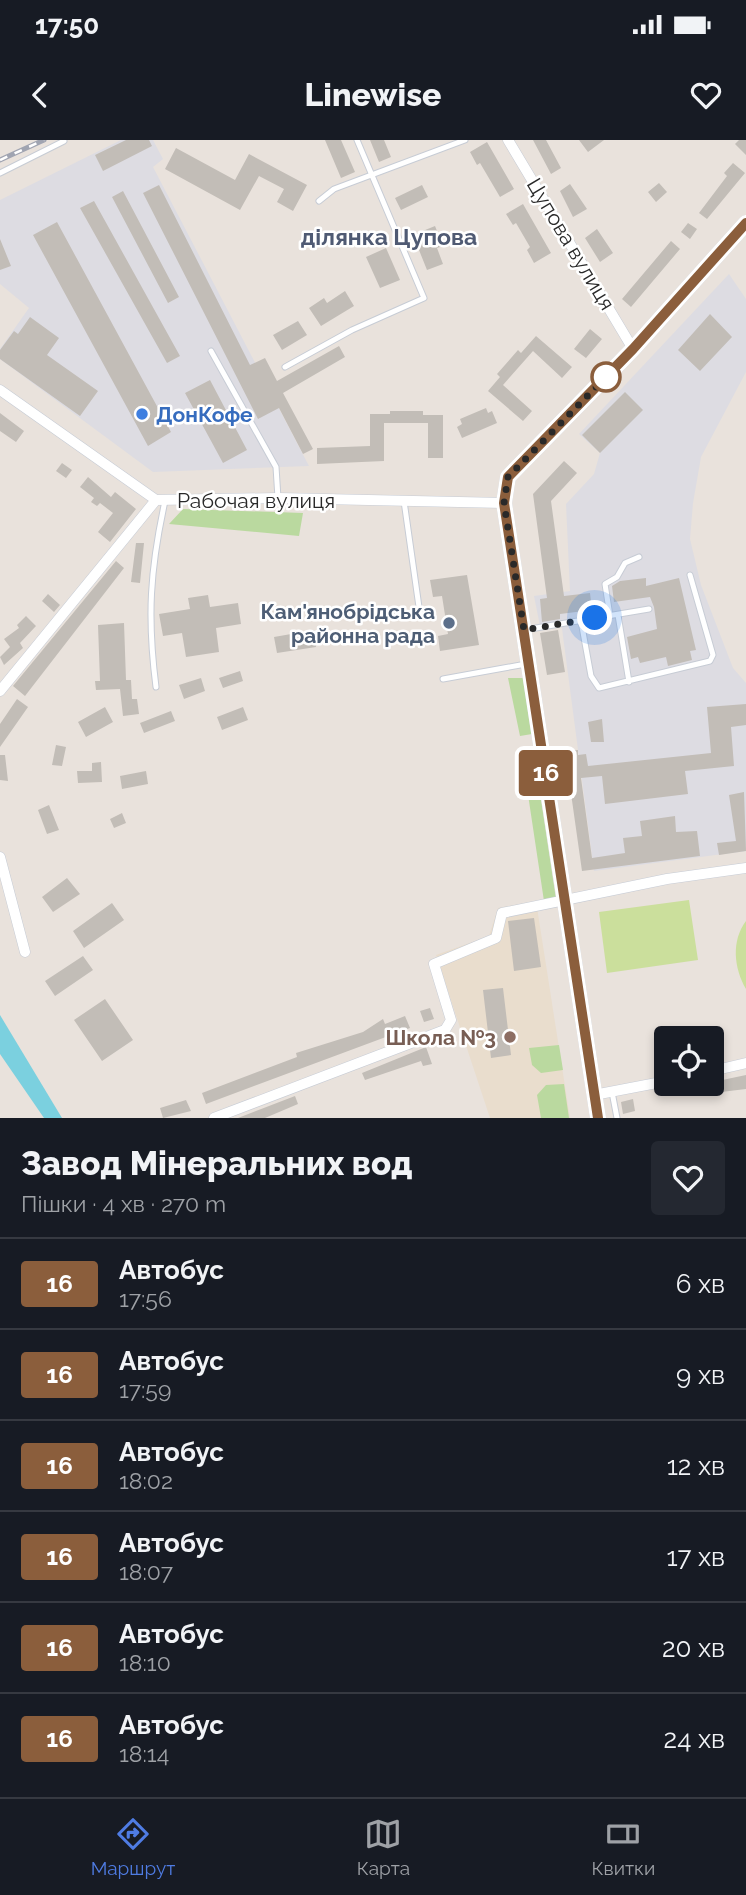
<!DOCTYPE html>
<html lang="uk">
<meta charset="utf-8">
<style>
body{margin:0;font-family:Raleway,sans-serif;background:#242831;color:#f1f3f6;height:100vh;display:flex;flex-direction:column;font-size:26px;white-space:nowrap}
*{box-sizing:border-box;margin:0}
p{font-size:23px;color:#9ea1a6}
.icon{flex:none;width:38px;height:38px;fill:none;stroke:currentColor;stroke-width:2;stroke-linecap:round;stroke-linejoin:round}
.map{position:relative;height:978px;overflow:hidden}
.sheet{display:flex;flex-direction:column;background:#171b24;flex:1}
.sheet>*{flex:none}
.badge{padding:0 14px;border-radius:5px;font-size:24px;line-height:46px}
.buttons{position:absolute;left:654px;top:886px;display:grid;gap:14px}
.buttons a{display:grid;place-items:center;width:70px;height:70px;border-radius:7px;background:#171b24;box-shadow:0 4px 10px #0003;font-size:35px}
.you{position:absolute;width:35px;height:35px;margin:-18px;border:5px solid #fff;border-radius:50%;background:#1a73e8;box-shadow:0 0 0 10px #1a73e833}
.map>.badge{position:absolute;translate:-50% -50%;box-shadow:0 0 0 4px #fff}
.round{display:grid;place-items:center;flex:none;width:74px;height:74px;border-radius:7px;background:#242831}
.summary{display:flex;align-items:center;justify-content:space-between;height:119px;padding:0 21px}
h1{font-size:33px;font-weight:800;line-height:52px}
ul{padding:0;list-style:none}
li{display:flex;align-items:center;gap:21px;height:91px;padding:0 21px;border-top:2px solid #363941}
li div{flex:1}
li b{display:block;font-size:26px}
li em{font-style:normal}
li .badge{min-width:77px;font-weight:700;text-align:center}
.status{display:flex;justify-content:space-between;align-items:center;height:49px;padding:0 35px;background:#171b24;direction:ltr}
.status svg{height:19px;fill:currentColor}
header{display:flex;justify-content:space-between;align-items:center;height:91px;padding:0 21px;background:#171b24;font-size:32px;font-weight:800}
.tabs{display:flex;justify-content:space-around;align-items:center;height:98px;border-top:2px solid #363941;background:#171b24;font-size:19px;color:#9ea1a6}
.tabs a{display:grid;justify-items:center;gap:4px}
.tabs .active{color:#4f7ce3}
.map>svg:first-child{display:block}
.industrial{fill:#dddce2}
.education{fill:#e9ddcd}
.green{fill:#bad99f}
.pitch{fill:#cbdf9c}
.water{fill:#7bd0df}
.building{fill:#c2bdb7}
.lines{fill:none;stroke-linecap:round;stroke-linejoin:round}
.lane-casing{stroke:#c7ccd5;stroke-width:7}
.street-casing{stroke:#c7ccd5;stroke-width:11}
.secondary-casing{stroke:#c7ccd5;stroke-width:16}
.lane{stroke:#fff;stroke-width:5}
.street{stroke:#fff;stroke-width:10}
.secondary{stroke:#fff;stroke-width:14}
.rail-casing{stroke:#a0a4b1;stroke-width:5}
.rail{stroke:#fff;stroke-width:2.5;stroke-dasharray:8;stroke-linecap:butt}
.line-casing{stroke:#fff;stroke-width:16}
.line{stroke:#8b5e3c;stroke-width:10}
.walk{stroke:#292929;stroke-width:7;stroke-dasharray:0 12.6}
.stop-dot{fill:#fff;stroke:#8b5e3c;stroke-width:3.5}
.shop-dot{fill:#3f7fe0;stroke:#fff;stroke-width:2.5}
.service-dot{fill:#5c6f8a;stroke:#fff;stroke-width:2.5}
.education-dot{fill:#8d6e63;stroke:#fff;stroke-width:2.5}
.labels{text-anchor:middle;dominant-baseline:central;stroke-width:5;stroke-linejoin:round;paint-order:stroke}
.street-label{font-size:21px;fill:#292929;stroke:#fff}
.shop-label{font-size:21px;font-weight:bold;fill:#366cbe;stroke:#fff;text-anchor:start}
.service-label{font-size:21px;font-weight:bold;fill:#4e5e75;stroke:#fff;text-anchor:end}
.education-label{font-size:21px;font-weight:bold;fill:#785e54;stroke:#fff;text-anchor:end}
.neighbourhood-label{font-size:23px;font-weight:bold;fill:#4f5a73;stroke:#fff}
</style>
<div class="status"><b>17:50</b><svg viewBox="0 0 49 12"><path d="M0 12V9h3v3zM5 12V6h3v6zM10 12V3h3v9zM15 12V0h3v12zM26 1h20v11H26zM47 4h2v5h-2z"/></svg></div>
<header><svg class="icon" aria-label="back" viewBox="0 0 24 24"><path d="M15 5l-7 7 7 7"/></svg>Linewise<svg class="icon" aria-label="heart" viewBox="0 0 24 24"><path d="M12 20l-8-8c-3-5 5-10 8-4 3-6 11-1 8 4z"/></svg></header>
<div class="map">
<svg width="746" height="978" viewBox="0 0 746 978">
<rect width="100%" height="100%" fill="#e9e2dc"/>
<path class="industrial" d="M121,0h32l10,19 -10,8 156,299 -156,6 -153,-113v-10l29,-41 -29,-24v-84z
M729,134l17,25v73l-45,85 -8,46 -3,36 11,46 32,83 13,15v168l-152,20 -33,-250 -21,5 -6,-30 36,-5 -4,-87 28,-30 6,-21 -21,-19z"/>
<path class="education" d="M536,761l34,217h-80l-54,-163 53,-19 9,-28z"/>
<path class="green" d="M183,369l120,4 -4,23 -130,-12z
M508,538h15l9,56 -12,2z
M533,607l23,152 -12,2 -23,-153z
M559,905l4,25 -22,3 -9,-8 -3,-17z
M564,944l5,34h-28l-4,-23 9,-10z"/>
<path class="pitch" d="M689,760l9,60 -91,13 -8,-61z
M746,781v68c-12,-21 -15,-48 0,-68z"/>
<path class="water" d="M0,875l62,103h-18l-44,-64z"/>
<path class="building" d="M126,0h23l3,6 -49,25 -8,-16z
M325,0h16l14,32 -14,6z
M370,0h14l7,17 -12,5z
M533,0h13l15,28 -10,6z
M579,0h25l-16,12z
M739,0h7v15l-11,-11z
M487,2l27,47 -14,8 -20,-34 -3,2 -7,-13z
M176,8l59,32 14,-26 58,31 -14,26 -16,-9 7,-13 -25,-13 -19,34 -75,-41z
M733,23l12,10 -38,46 -8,-6 28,-37 -3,-3z
M659,43l8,9 -11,10 -8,-10z
M570,44l17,25 -14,8 -13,-26z
M159,45l91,180 15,-7 12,23 62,-35 6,11 -62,36 30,56 -10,5 -24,-46 -21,11 -115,-226z
M422,45l6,12 -27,13 -6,-12z
M123,51l56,106 -11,6 -56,-106z
M94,61l86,155 -13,7 -87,-155z
M523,64l28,49 -17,10 -7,-13 3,-3 -14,-24 -3,2 -7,-11z
M57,82l114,210 -23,14 -115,-211z
M688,83l9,6 -7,10 -9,-7z
M435,86l8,20 -6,2 6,16 -16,6 -14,-35z
M597,89l16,24 -13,9 -15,-24z
M0,99l11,27 -11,4z
M671,101l9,8 -49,58 -9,-8z
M386,108l14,32 -20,8 -14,-31z
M345,151l9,15 -33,20 -12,-18 15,-10 3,5z
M710,174l22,23 -32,34 -22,-21z
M30,177l29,21 -12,17 51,36 -18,25 -80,-57v-9l14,-19 4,3z
M298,181l9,14 -25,15 -9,-15z
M590,189l12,10 -16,19 -12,-9z
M536,196l36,31 -10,11 -29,-27 -30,34 29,26 -9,10 -35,-30 12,-14 -3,-3 21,-24 3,3z
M210,240l37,70 -24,13 -38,-70z
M625,252l18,18 -43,43 -18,-18z
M486,268l2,5 4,-2 5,12 -35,15 -5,-11 5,-3 -2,-5z
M390,271h33v4h20v43h-15v-35h-44v38l-67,3v-16l53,-2v-32h20z
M0,273l24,18 -8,11 -16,-11z
M564,321l13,12 -26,28 13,95 26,-3 2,17 -32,4v5l-18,3 -2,-23 7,-1 -14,-104z
M62,323l10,7 -6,8 -10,-7z
M88,337l23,20 4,-5 21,17 -26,33 -12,-10 15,-19 -13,-10 -3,3 -6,-4 3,-4 -14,-11z
M136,403h8l-4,40 -9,-1z
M116,421l8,7 -99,128 -12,-10z
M467,435l12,70 -39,6 -2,-15 10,-2 -6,-38 -9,1 -3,-17z
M646,438v8l33,-8 17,72 -6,1 2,9 -24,6 -2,-9 -26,6 -2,-6 -7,2 -4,-22 30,-8 -3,-22 -4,-10 -36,5 -2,-16 8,-5z
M48,454l12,11 -6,7 -12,-11z
M208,455l2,12 28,-4 3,21 -25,4 3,24 -33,5 -4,-24 -19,3 -4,-22 31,-5 -2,-11z
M26,476l10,10 -16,17 3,5 -19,17 -4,-8 10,-10 -6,-8 15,-11 -2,-3z
M124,483l2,57h5l1,19h5l2,15 -16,2 -3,-27 -24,1 -1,-9h5l-2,-56z
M314,490l2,17 -39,6 -3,-16z
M558,490l7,42 -18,3 -7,-42z
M240,531l3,10 -20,7 -4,-10z
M201,538l4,13 -21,8 -5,-14z
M17,559l11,8 -28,40v-23z
M746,564v21l-15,2 3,39 -49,5 3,23 -83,10 -3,-28 -21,2 11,80 33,-5 -2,-15 19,-2 -2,-15 35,-5 1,16 21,-1 3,25 -118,15 -17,-120 13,-1v5l8,-1 2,12 123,-13 -4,-46z
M105,567l8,15 -27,15 -8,-15z
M243,567l5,13 -26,10 -5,-13z
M171,571l4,10 -31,12 -4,-10z
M602,579l2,23h-13l-3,-20z
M56,605l10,2 -4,19 -10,-1z
M0,615h5l3,26 -8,-1z
M101,622l1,20 -24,1 -1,-12h15v-8z
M146,631l2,13 -26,5 -2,-13z
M744,652l2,59 -27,4 -2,-12 19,-2 -7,-46z
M49,665l10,25 -12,4 -9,-24z
M122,673l4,10 -12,5 -4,-9z
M67,738l13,16 -27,18 -11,-15z
M112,763l12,17 -40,28 -11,-17z
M534,778l7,49 -27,4 -6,-50z
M83,816l10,14 -38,26 -10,-15z
M503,848l8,67 -20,3 -8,-68z
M105,859l28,41 -31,21 -28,-41z
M430,868l4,11 -10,3 -4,-11z
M405,876l5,12 -204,76 -4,-11 95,-36 -1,-4 67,-21 20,-13 2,5z
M426,907l6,17 -9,2 -2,-5 -56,19 -3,-7z
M746,935v14l-50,6 -2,-9z
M295,956l3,8 -33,14h-27z
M633,959l2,12 -12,3 -2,-12z
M186,960l5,11 -28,7 -3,-10z"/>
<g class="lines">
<defs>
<path id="lane" d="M0,33l64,-32
M319,61l15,-12 131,-49
M211,211l65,116 2,31
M285,227l67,-37 72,-32 -67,-158
M404,361l16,113
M618,475l11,67
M610,476l-5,-32 12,-7 8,-14 14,-6
M581,481l10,55 8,12 111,-27 3,-6 -23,-80
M524,490l125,-21
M443,539l83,-15
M156,547c-9,-70 -6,-117 9,-186
M612,952l5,26"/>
<path id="street" d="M508,0l125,209
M0,250l156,110 122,-2 226,5
M0,551l156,-191
M0,717l25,95
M712,931l34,-8
M594,955l73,-14
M214,978l231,-88 6,-10 -17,-56 62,-26 6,-25 165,-34 79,-11"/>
<path id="secondary" d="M598,978l-94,-615 4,-26 125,-128 113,-126"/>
</defs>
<use href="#lane" class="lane-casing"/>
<use href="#street" class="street-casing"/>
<use href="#secondary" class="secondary-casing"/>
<use href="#lane" class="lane"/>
<use href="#street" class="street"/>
<use href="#secondary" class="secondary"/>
<defs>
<path id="rail" d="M0,20l44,-20"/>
</defs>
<use href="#rail" class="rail-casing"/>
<use href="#rail" class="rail"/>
</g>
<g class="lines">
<defs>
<path id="line" d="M598,978l-94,-615 4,-26 125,-128 113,-126"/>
</defs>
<use href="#line" class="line-casing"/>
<use href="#line" class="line"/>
<path class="walk" d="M595,478l-71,12 -20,-127 4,-26 98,-100"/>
</g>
<circle class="stop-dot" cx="606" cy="237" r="14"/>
<circle class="shop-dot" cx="142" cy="274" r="7"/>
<circle class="service-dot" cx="449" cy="483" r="7"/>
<circle class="education-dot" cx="510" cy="897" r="7"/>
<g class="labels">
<g class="street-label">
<text transform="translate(571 104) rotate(59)">Цупова вулиця</text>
<text x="256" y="360">Рабочая вулиця</text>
</g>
<g class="shop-label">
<text x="156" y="274">ДонКофе</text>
</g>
<g class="service-label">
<text x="435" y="471">Кам'янобрідська<tspan x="435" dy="24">районна рада</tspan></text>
</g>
<g class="education-label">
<text x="496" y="897">Школа №3</text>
</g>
<g class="neighbourhood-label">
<text x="389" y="96">ділянка Цупова</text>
</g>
</g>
</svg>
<div class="buttons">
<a><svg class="icon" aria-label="locate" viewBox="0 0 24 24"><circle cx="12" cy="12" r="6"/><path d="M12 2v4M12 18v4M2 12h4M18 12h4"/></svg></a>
</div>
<div class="you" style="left:595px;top:478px"></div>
<b class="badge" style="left:546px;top:633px;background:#8b5e3c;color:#fff">16</b>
</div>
<section class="sheet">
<div class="summary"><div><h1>Завод Мінеральних вод</h1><p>Пішки · 4 хв · 270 m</p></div><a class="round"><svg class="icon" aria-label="heart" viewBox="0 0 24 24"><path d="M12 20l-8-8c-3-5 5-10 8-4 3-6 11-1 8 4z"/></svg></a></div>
<ul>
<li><span class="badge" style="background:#8b5e3c;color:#fff">16</span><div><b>Автобус</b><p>17:56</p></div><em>6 хв</em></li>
<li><span class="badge" style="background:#8b5e3c;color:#fff">16</span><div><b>Автобус</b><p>17:59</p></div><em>9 хв</em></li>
<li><span class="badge" style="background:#8b5e3c;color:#fff">16</span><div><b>Автобус</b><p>18:02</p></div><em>12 хв</em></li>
<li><span class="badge" style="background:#8b5e3c;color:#fff">16</span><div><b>Автобус</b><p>18:07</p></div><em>17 хв</em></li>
<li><span class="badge" style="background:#8b5e3c;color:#fff">16</span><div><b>Автобус</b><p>18:10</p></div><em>20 хв</em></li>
<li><span class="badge" style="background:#8b5e3c;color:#fff">16</span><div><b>Автобус</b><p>18:14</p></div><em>24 хв</em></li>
</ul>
</section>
<nav class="tabs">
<a class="active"><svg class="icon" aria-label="directions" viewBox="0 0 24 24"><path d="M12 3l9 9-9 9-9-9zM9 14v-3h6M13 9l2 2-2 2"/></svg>Маршрут</a>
<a><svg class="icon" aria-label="map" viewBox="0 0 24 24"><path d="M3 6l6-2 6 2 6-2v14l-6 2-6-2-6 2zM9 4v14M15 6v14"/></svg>Карта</a>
<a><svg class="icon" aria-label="tickets" viewBox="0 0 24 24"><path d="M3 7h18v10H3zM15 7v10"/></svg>Квитки</a>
</nav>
